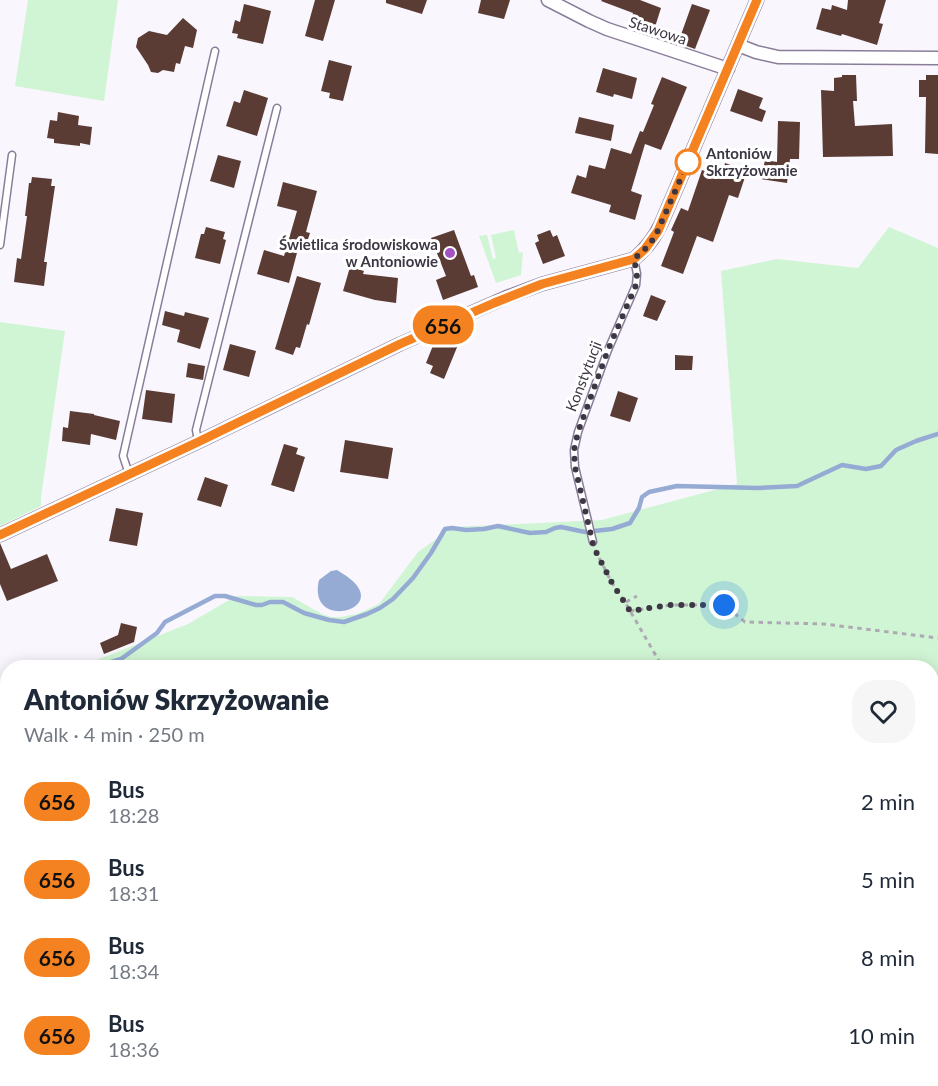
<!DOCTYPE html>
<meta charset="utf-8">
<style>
body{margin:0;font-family:Lato,sans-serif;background:#f6f6f7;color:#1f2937;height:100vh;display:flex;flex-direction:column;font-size:22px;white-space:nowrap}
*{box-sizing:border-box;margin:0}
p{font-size:20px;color:#747a83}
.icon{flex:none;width:33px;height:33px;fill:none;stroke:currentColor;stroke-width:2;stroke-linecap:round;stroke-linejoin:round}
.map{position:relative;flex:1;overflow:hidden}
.sheet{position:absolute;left:0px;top:660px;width:939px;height:426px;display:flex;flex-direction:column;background:#fff;border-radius:24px 24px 0 0;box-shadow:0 3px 15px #0003}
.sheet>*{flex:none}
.badge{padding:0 12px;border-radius:20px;font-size:21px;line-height:39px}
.you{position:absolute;width:30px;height:30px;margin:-15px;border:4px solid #fff;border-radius:50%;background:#1a73e8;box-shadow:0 0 0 9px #1a73e833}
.map>.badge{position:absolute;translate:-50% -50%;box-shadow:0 0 0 3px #fff}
.round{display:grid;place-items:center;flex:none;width:63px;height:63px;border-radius:24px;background:#f6f6f7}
.summary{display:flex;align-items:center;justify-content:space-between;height:102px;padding:0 24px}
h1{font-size:28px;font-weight:800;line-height:45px}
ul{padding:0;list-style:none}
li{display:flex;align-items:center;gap:18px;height:78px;padding:0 24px}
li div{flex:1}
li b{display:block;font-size:22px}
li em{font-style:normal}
li .badge{min-width:66px;font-weight:700;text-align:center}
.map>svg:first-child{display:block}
.green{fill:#d0f5d4}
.water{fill:#95abd4}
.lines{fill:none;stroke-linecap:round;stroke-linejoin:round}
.stream{stroke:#95abd4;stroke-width:4.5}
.building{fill:#5a3c35}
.lane-casing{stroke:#8a7d9a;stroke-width:9}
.street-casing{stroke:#8a7d9a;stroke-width:15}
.path{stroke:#aeaab3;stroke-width:3;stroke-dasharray:4.5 4.5;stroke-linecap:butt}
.lane{stroke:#fff;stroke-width:6}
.street{stroke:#fff;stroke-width:12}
.line-casing{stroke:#fff;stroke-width:14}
.line{stroke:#f58220;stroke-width:9}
.walk{stroke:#3d3744;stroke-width:6;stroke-dasharray:0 10.8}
.stop-dot{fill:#fff;stroke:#f58220;stroke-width:3}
.poi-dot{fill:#a254c5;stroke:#fff;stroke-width:2}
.labels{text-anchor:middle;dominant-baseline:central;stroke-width:6;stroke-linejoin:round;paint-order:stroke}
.street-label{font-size:15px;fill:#3d3744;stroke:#fff}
.stop-label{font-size:15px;font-weight:bold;fill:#3d3744;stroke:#fff;text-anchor:start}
.poi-label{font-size:15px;font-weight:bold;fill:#3d3744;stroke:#fff;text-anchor:end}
</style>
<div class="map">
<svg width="938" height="1086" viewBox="0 0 938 1086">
<rect width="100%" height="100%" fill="#f9f6fd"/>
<path class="green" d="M28,0h90l-14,101 -89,-15z
M889,227l49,21v838h-938v-387l7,-3 1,382h924v-410l-853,-1 109,-43 48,-28 56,1 30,17 9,3h9l17,-3 22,-10 39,-52 35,-25 149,-7 135,-36 -16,-213 56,-12 81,9z
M514,230l5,23 4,-1 -2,23 -25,8 -17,-47 8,-1 6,24 3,-1 -5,-23z
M0,322l65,9 -24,166v9l-41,20z"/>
<path class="water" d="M337,570c8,5 18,11 22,19 14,25 -51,37 -40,-9l12,-9z"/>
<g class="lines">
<path class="stream" d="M92,668l29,-9 36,-26 8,-11 50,-26h10l31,9h6l8,-3h13l21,11 25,7 15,2 23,-8 13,-6 13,-9 20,-21 18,-25 14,-24 7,-1 14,2 18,-1 14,-3 32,7 16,-1 9,-4 6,-1 24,5 27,-3 18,-6 9,-15 3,-11 7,-5 28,-6 81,2 39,-2 45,-21 24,4 15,-3 15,-16 20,-9 22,-7
M0,706l8,-3"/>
</g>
<path class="building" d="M315,0h20l-12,41 -18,-5z
M386,0h41l-5,14 -36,-11z
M481,0h29l-6,19 -26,-6z
M602,0h38l21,8 -6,19 -23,-9 1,-5 -32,-12z
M848,0h38l-7,23 4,1 -6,21 -35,-11 -1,2 -25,-7 6,-21 9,2 1,-5 15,5z
M244,4l27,7 -8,33 -26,-6 1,-4 -6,-1 3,-13 5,2z
M692,4l18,6 -15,39 -17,-6z
M183,18l14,12 -4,18 -8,-2 -5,18 -4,-1 -2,9 -11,-2 -5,3 -7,-1 -3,-7 -12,-18 2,-9 11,-7 18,4z
M329,60l23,6 -9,35 -14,-3 1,-5 -9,-2z
M603,68l34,10 -5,21 -18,-5 -1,3 -17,-5z
M842,75h14l1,26h-4l2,25 37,-2 1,32 -70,1 -2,-67 13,1v-13l8,-1z
M926,75h12v79l-13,-1 1,-56h-7v-17h7z
M662,77l25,10 -26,63 -16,-6 -14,47 11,4 -7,25 -26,-8 2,-7 -40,-12 6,-18 9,3 3,-13 16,4 6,-21 20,6 9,-23 3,1 11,-27 -3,-1z
M738,89l25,9 -4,10 7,3 -4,11 -32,-11z
M244,90l24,8 -11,38 -31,-10 8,-25 6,2z
M58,112l21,4 -1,9 14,2 -2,18 -10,-2v3l-26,-3v-4l-7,-1 3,-18 7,1z
M579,117l35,8 -3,16 -36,-8z
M778,121l22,1 -1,37h-9l-3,24 -26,-4 4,-19 12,2z
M218,155l23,6 -7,27 -24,-7z
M725,163l22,8 -9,27 -9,-3 -16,47 -16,-6 -14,38 -22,-8 13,-34 -3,-2 10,-22 7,3 14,-41 19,7z
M32,177l20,2 -1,7h4l-11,76h3l-3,24 -30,-4 3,-24 4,1 6,-43h-2l4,-33h2z
M283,182l34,9 -11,41 4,1 -6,18 -6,-2 -9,34 -32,-9 7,-24 20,6 13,-45 -20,-5z
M206,227l19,5 -2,7 3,1 -6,24 -25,-6 6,-24h3z
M454,230l17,46 3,-1 4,12 -35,13 -7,-20 10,-4 -15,-38z
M550,230l3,7 4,-2 8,21 -22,8 -8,-21 4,-2 -2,-6z
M350,267l14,4 -1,3 35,4 -2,25 -21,-3 -32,-9z
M297,276l24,7 -12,42 -2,-1 -7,24 -4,-1 -3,8 -18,-6z
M651,295l15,6 -9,20 -14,-5z
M165,311l19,5 1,-4 24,6 -9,31 -23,-7 3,-12 -18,-5z
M447,335l13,5 -16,39 -14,-6 3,-7 -7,-3 10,-25 9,4z
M230,344l26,7 -7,26 -26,-7z
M675,355l18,1 -1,14h-17z
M188,363l17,3 -2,14 -17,-3z
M146,390l29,4 -3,29 -30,-4z
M618,391l20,7 -8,24 -20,-6z
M70,411l24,3v1l26,6 -4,19 -25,-6 -1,11 -28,-4 1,-14 5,1z
M345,440l48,8 -5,31 -48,-7z
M284,444l14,4 -2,6 9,3 -11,35 -23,-7z
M205,477l23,8 -7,22 -24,-7z
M116,508l27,5 -6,33 -28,-5z
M0,543l11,26 36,-15 11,27 -51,20 -7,-17z
M121,623l16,4 -3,15 -30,12 -4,-11 18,-8z"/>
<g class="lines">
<defs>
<path id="lane" d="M0,245l12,-90
M198,441l-2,-11 81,-322
M129,474l-6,-18 92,-405
M593,542l-18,-75 -1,-17 4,-18 30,-82 28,-65 1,-11 -3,-15"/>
<path id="street" d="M548,0l41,21 18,8 121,40
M738,45l18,7 22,5 160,1
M0,535l198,-93 202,-98 107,-47 35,-13 92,-25c12,-10 20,-20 27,-35l96,-224"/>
</defs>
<use href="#lane" class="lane-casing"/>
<use href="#street" class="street-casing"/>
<path class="path" d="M595,550l17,33 13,19 38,66
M626,602l11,-6
M630,611l40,-6h54l21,17 79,2 114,14
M424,1078l11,8
M659,1078l2,8
M889,1078l4,8
M100,1086v-3l17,-5
M450,1086l5,-8"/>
<use href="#lane" class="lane"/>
<use href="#street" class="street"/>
</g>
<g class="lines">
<defs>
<path id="line" d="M0,535l198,-93 202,-98 94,-41 48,-19 92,-25 11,-10 13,-18 99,-231"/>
</defs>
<use href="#line" class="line-casing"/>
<use href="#line" class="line"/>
<path class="walk" d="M688,162l-33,75 -10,12 -11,10 3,15 -1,11 -28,65 -30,82 -4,18 1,17 19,81 18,35 18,28 40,-6h54"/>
</g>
<circle class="stop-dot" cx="688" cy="162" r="12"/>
<circle class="poi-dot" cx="450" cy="253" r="6"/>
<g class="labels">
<g class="street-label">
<text transform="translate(658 30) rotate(18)">Stawowa</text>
<text transform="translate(583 376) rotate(-69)">Konstytucji</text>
</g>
<g class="stop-label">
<text x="706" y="153">Antoniów<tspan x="706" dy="17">Skrzyżowanie</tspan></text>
</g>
<g class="poi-label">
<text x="438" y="244">Świetlica środowiskowa<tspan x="438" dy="17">w Antoniowie</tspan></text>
</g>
</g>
</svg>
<div class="you" style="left:724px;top:605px"></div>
<b class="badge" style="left:443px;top:325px;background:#f58220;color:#111">656</b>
<section class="sheet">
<div class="summary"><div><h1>Antoniów Skrzyżowanie</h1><p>Walk · 4 min · 250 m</p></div><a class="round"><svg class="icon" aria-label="heart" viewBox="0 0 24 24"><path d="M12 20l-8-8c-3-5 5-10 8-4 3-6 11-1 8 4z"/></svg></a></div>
<ul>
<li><span class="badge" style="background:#f58220;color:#111">656</span><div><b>Bus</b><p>18:28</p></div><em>2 min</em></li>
<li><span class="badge" style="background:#f58220;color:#111">656</span><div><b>Bus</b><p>18:31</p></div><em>5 min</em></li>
<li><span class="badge" style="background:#f58220;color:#111">656</span><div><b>Bus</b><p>18:34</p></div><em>8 min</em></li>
<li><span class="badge" style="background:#f58220;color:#111">656</span><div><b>Bus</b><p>18:36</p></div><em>10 min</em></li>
</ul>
</section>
</div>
